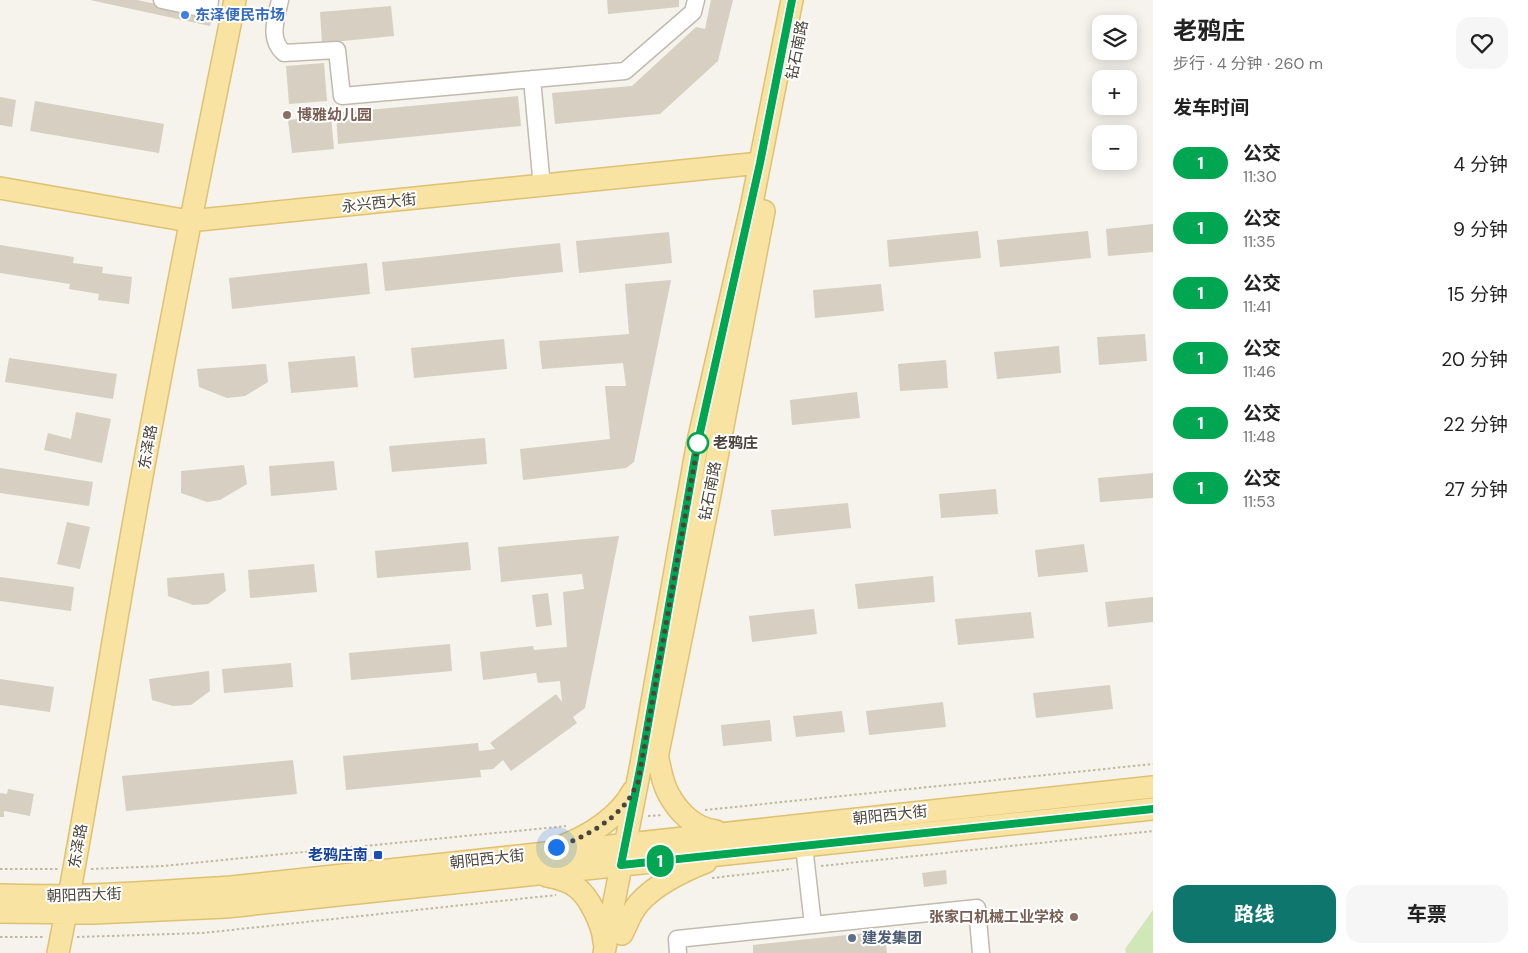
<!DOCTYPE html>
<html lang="zh">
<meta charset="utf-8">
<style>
body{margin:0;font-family:"DM Sans","Noto Sans SC",sans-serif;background:#f6f6f6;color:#222;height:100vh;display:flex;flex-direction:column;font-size:19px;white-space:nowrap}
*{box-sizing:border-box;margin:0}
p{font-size:16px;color:#767676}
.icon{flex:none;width:28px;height:28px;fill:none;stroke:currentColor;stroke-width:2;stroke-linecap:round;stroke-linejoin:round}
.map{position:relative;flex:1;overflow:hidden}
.details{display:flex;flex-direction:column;background:#fff;width:375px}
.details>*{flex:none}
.badge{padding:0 10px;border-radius:16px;font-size:18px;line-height:32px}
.tools{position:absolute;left:1092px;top:15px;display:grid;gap:10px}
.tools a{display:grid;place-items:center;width:45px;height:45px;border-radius:10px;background:#fff;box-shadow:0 2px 12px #0003;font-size:25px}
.you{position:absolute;width:25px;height:25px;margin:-12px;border:4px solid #fff;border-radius:50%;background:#1a73e8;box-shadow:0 0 0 8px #1a73e833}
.map>.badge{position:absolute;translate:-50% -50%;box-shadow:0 0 0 2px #fff}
h2{padding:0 20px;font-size:19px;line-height:45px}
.round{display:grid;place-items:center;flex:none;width:52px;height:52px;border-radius:15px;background:#f6f6f6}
.summary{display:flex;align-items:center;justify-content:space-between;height:85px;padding:0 20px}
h1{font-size:24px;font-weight:700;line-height:38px}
.action{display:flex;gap:10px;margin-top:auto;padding:10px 20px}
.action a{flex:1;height:58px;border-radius:15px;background:#0f766e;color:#fff;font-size:20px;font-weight:700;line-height:58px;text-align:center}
.action a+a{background:#f6f6f6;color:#222}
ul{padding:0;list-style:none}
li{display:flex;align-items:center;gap:15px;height:65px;padding:0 20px}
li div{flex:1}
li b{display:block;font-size:19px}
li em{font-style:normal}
li .badge{min-width:55px;font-weight:700;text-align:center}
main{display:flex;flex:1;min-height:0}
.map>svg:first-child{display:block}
.green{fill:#d0e7b8}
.building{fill:#d6cfc2}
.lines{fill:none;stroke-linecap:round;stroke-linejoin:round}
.minor-casing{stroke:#c1bbaf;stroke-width:19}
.major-casing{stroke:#dec272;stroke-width:24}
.path{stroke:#c2b7a1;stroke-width:2;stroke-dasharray:2.5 2.5;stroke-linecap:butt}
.minor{stroke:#fff;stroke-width:16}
.major{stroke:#f9e3a2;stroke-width:21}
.line-casing{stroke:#fff;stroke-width:11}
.line{stroke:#00a651;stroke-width:8}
.walk{stroke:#4a443a;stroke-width:5;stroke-dasharray:0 9}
.shop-dot{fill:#3f7fe0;stroke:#fff;stroke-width:2}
.education-dot{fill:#8d6e63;stroke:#fff;stroke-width:2}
.stop-dot{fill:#fff;stroke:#00a651;stroke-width:2.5}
.transit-dot{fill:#1a4fb4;stroke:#fff;stroke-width:2}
.service-dot{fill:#5c6f8a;stroke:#fff;stroke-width:2}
.labels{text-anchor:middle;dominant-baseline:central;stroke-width:4;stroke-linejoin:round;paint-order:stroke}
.shop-label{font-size:15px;font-weight:bold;fill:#366cbe;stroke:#fff;text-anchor:start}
.street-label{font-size:15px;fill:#4a443a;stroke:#fff}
.education-label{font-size:15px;font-weight:bold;fill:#785e54;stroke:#fff;text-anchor:start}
.stop-label{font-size:15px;font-weight:bold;fill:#4a443a;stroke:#fff;text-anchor:start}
.transit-label{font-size:15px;font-weight:bold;fill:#164399;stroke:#fff;text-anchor:end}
.service-label{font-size:15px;font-weight:bold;fill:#4e5e75;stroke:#fff;text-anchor:start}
</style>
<main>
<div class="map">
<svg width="1153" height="953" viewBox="0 0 1153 953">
<rect width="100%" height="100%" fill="#f5f3ec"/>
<path class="green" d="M1153,910v43h-27l-1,-4z"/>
<path class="building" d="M90,0h47l75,16 -2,10z
M607,0h72v7l-71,7z
M711,0h22l-15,61 -58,53 -105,10 -3,-31 80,-7 64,-59 9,2z
M391,6l3,30 -72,7 -2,-31z
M324,63l3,38 -38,3 -3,-38z
M518,96l3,30 -183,18 -2,-31z
M0,97l16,3 -4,27 -12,-2z
M35,101l129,23 -5,29 -129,-22z
M331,116l3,33 -42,4 -4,-33z
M1153,224v28l-45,4 -2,-27z
M978,231l3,27 -92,9 -2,-27z
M1088,231l3,27 -91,9 -3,-27z
M669,232l3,31 -93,10 -3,-32z
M560,243l3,29 -178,19 -3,-29z
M0,245l74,12 -1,6 30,4 -1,6 30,4 -3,27 -31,-4 1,-6 -30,-5 1,-5 -70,-11z
M367,263l3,31 -138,15 -3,-31z
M671,280l-37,182 -8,6 -103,12 -3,-31 90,-10 -5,-53h21l-3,-23 -81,6 -3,-28 90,-7 -4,-50z
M881,284l3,27 -69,7 -2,-28z
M1145,334l2,27 -48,4 -2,-28z
M504,339l3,30 -93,9 -3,-30z
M1059,346l2,27 -64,6 -3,-27z
M355,356l3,31 -67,6 -3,-31z
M9,358l108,16 -4,25 -108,-17z
M946,360l2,28 -48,3 -2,-27z
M266,364l2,18 -23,14 -18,2 -28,-11 -2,-18z
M857,392l3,26 -68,7 -2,-25z
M76,412l35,7 -9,44 -58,-13 4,-17 23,6z
M485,438l2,26 -95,8 -3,-26z
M334,461l3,29 -66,6 -2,-30z
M244,465l3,19 -27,16 -13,2 -26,-9v-22z
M0,468l93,14 -4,24 -89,-13z
M1153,473v25l-53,4 -2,-24z
M996,489l2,25 -57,4 -2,-24z
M848,503l3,25 -77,8 -3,-26z
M67,522l23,5 -10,42 -23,-5z
M619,536l-34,172 -12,9 4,6 -66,48 -8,-11 -10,9 -13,1 1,7 -135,13 -3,-34 135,-13 1,8 16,-2 -5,-6 66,-49 6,8 -2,-21 -22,2 -2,-10 -53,7 -3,-28 53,-6 1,4 33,-3 -4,-55 21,-3 -2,-15 -81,8 -3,-35z
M468,542l3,28 -94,8 -2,-27z
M1084,544l4,28 -50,5 -3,-27z
M314,564l3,28 -67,6 -2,-28z
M224,573l2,18 -18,13 -15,1 -25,-9 -1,-18z
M933,576l2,26 -77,7 -3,-25z
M0,577l74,10 -3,24 -71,-10z
M548,593l4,32 -16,2 -4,-32z
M1153,597v25l-45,5 -3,-25z
M814,609l3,25 -65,8 -3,-26z
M1031,612l3,26 -76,7 -3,-26z
M450,644l2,27 -101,9 -2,-27z
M291,663l2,24 -69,6 -2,-24z
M209,671l1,20 -19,14 -18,1 -21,-6 -3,-21z
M0,679l54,8 -4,25 -50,-7z
M1110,685l3,24 -77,9 -3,-25z
M943,702l3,25 -77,8 -3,-24z
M842,711l3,21 -49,5 -3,-21z
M770,720l2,21 -49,5 -2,-21z
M293,760l4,34 -171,17 -4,-35z
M8,789l26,5 -4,22 -26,-5v6h-4v-24l7,1z
M946,870l1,14 -23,3 -2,-14z
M884,931l3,22h-134v-8z"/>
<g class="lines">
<defs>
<path id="minor" d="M162,0l47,10 1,-10
M280,0c-4,19 -12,39 4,53l53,-3 5,46 283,-25 68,-59 3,-12
M532,79l10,108
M804,846l9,79 164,-17 4,45
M678,953l-1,-14 136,-14"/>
<path id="major" d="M0,188l189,33 571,-58
M658,753l48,-238 58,-304
M657,755c3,12 5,27 11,38 10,19 27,36 48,38
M562,846c27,-10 57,-29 71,-55
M547,876c10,2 21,4 29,11 14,10 27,39 28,55
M0,895c77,3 154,-3 231,-8l922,-100
M0,912l94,1 132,-6 927,-98
M622,934c5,-10 9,-22 17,-31 17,-19 44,-32 67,-41
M58,953c26,-130 46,-262 69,-393 33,-188 70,-374 108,-560
M604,953l37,-189 56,-318 54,-238 41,-208"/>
</defs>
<use href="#minor" class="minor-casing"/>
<use href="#major" class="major-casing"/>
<path class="path" d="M705,810l448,-46
M648,816l15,-1
M821,866l332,-35
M0,869h59
M91,869l72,-3 403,-40
M712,878l80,-9
M0,937h45
M77,937l126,-4 353,-38"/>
<use href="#minor" class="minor"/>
<use href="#major" class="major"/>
</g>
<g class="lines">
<defs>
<path id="line" d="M792,0l-32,163 -63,283 -56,318 -20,101 532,-56"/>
</defs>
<use href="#line" class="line-casing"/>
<use href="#line" class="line"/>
<path class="walk" d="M556,847c25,-8 53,-23 70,-44 5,-6 8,-14 12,-21l60,-339"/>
</g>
<circle class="shop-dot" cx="185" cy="15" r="5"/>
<g class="education-dot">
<circle cx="287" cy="115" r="5"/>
<circle cx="1074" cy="917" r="5"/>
</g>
<circle class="stop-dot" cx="698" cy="443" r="10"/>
<rect class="transit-dot" x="373" y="850" width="10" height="10" rx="2.5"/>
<circle class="service-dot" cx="852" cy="938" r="5"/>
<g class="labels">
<g class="shop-label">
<text x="195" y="15">东泽便民市场</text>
</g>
<g class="street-label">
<text transform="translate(797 50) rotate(-79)">钻石南路</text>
<text transform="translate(379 203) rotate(-6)">永兴西大街</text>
<text transform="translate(148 447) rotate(-80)">东泽路</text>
<text transform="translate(710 491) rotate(-79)">钻石南路</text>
<text transform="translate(890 815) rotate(-6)">朝阳西大街</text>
<text transform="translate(78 846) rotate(-80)">东泽路</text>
<text transform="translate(487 859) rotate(-6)">朝阳西大街</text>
<text transform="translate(84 895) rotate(-2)">朝阳西大街</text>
</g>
<g class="education-label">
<text x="297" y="115">博雅幼儿园</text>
<text x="1064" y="917" text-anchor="end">张家口机械工业学校</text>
</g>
<g class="stop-label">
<text x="713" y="443">老鸦庄</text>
</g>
<g class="transit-label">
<text x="368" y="855">老鸦庄南</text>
</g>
<g class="service-label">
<text x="862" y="938">建发集团</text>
</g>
</g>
</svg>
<div class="tools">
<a><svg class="icon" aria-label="layers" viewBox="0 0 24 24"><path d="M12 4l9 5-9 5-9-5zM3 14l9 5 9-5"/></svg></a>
<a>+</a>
<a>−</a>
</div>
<div class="you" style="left:556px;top:847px"></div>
<b class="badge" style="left:660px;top:861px;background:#00a651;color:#fff">1</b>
</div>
<section class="details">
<div class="summary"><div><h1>老鸦庄</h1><p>步行 · 4 分钟 · 260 m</p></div><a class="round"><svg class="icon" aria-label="heart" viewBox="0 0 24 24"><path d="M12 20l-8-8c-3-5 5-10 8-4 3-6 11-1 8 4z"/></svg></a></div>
<h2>发车时间</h2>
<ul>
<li><span class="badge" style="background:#00a651;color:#fff">1</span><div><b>公交</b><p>11:30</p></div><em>4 分钟</em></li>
<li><span class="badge" style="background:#00a651;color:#fff">1</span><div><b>公交</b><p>11:35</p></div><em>9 分钟</em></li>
<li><span class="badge" style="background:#00a651;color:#fff">1</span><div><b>公交</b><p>11:41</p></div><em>15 分钟</em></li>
<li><span class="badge" style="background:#00a651;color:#fff">1</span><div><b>公交</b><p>11:46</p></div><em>20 分钟</em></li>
<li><span class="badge" style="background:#00a651;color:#fff">1</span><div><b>公交</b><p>11:48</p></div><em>22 分钟</em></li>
<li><span class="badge" style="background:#00a651;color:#fff">1</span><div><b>公交</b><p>11:53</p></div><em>27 分钟</em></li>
</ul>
<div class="action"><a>路线</a><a>车票</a></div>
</section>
</main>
